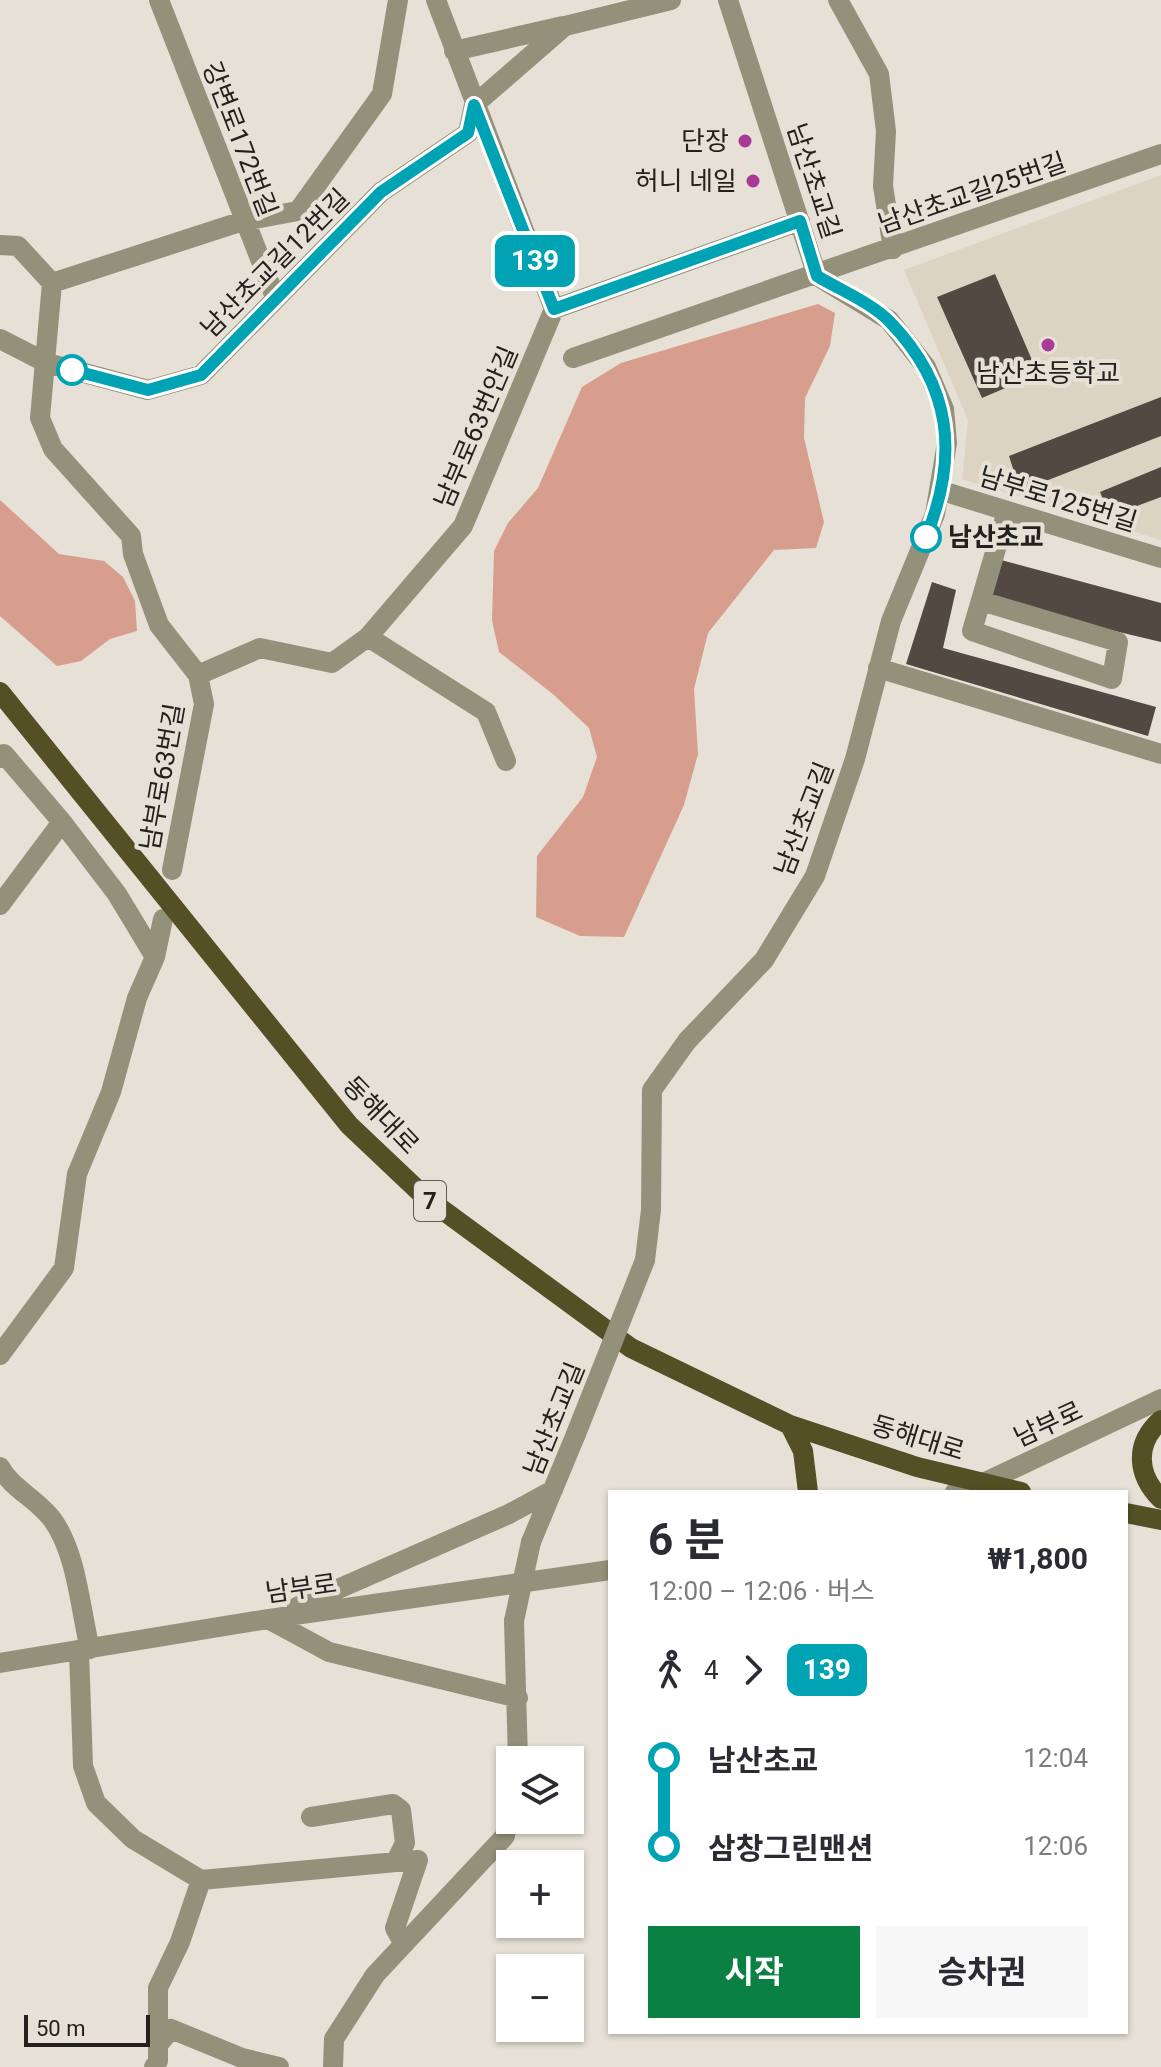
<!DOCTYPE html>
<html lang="ko">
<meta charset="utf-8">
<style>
body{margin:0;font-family:Roboto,"Noto Sans KR",sans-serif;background:#f7f7f7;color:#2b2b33;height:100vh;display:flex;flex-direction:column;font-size:30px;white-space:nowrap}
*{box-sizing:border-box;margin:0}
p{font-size:26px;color:#7c7c81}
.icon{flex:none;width:44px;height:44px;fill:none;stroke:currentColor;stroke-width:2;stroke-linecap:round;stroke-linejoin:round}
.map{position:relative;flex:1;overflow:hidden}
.sheet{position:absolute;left:608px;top:1490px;width:520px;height:544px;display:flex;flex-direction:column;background:#fff;border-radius:0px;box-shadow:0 2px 6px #0004}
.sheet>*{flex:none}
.badge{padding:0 16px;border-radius:12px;font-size:28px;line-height:52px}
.buttons{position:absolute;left:496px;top:1746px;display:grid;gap:16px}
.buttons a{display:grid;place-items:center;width:88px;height:88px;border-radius:0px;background:#fff;box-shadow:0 2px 6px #0004;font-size:40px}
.scale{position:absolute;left:24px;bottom:20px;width:126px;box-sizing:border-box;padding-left:8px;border:4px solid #23211d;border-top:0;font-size:22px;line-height:28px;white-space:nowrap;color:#23211d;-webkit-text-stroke:6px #e6e0d6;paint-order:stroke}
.map>.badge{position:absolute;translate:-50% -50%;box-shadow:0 0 0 4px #fff}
.legs{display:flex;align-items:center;gap:12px;height:88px;padding:0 40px;font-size:26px}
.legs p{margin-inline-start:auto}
.headline{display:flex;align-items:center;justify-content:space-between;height:136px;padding:0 40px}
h1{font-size:44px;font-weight:700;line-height:60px}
.button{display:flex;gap:16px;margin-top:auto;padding:16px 40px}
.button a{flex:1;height:92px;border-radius:0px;background:#0b8043;color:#fff;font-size:32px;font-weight:700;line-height:92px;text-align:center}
.button a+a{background:#f7f7f7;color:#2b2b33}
ul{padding:0 40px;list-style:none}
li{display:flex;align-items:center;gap:28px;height:88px;font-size:30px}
li i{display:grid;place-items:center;width:12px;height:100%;margin:0 10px;background:currentColor}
li i::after{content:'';width:20px;height:20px;margin:-10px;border:6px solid;border-radius:50%;background:#fff}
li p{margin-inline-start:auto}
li:first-child i{background:linear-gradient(#0000 50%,currentColor 0)}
li:last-child i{background:linear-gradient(currentColor 50%,#0000 0)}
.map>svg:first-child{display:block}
.built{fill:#ddd3c2}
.forest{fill:#d79e8d}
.building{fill:#514942}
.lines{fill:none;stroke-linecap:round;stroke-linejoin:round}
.minor{stroke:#93917a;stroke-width:20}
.major{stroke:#554f25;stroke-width:20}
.minor-bridge{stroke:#93917a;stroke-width:20}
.line-1-casing{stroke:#fff;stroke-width:18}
.line-1{stroke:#00a3b4;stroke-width:12}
.poi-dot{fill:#aa3a97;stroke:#e6e0d6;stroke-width:3}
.stop-1-dot{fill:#fff;stroke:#00a3b4;stroke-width:4}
.labels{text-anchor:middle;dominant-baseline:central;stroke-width:8;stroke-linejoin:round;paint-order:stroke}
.shield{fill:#e6e0d6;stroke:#5e5a54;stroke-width:2}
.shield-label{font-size:24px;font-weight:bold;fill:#23211d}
.street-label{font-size:26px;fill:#23211d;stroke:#e6e0d6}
.poi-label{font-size:26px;fill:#23211d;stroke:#e6e0d6;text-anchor:end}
.stop-label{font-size:26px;font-weight:bold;fill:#23211d;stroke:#e6e0d6;text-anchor:start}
</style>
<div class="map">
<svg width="1161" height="2067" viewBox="0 0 1161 2067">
<rect width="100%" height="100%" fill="#e6e0d6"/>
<path class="built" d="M1161,175v365l-199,-61 6,-59 -64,-150z"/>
<path class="forest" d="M818,304l17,9 -5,33 -25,52 -1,40 20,84 -8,26 -42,2 -66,83 -14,56 4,65 -14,51 -60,132 -44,-1 -44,-19 1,-61 46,-59 14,-40 -8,-29 -35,-33 -55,-43 -7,-32 2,-69 14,-28 30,-35 44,-101 39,-24z
M0,500l59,54 45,7 19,16 12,24 2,30 -27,8 -29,22 -24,5 -57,-50z"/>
<path class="building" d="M995,274l43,100 -56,24 -45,-101z
M1161,397v39l-141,55 -11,-35z
M1161,467v30l-51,19 -10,-24z
M1001,560l160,43v39l-172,-41z
M932,582l24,8 -13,58 213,59 -8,29 -242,-72z"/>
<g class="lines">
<path class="minor" d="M159,0l116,297
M436,0l118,309
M838,0l41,74 7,57 -3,55 10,63
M454,51l109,-25
M0,245l18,1 34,37 -12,135 13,31 78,87 2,18 26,71 39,50 6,29 -32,166
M52,283l191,-62 55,-10 84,-117 16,-94
M554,309l246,-88
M0,339l47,24 101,27 53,-15 180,-183 87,-59 6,-28 91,-79 106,-26
M573,358l588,-204
M939,490l222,68
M981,601l137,41 -6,37 -140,-48 35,-120
M368,637l118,75 20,49
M878,668l283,86
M198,675l62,-27 72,15 36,-26 95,-111 91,-217
M0,758l4,-4 58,68
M0,905l62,-83 55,72 38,63
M645,1260l6,-50 1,-120 35,-49 77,-81 51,-84 40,-117 36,-138 44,-107 12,-71 -3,-34 -18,-42 -37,-47 -72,-44 -89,-276
M0,1355l64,-87 13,-94 34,-82 26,-94 18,-41 8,-38
M0,1467c12,22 36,31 52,52 25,34 28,89 38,130
M955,1492l26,-8 180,-85
M531,1542l45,-108
M297,1607l212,-93 44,-24
M268,1619l61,33 189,46
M514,1621l4,139
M79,1651l4,115 13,37 37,36 68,41 217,-20 -23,68 9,16
M0,1663l268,-44 342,-49
M311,1817l82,-13 8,6 4,33 -9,18
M158,2045l13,-16 71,29 37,9
M154,2067l4,-6v-73l22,-46 21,-62
M333,2067l1,-28 41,-64 130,-139 5,-27"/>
<path class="major" d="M0,692l349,433 76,72 206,151 159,77 127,42 104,25
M1161,1420c-27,24 -24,55 0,79
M790,1425l13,26 5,41
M1126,1513l35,7"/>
<path class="minor-bridge" d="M576,1434l69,-174
M514,1621l17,-79"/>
</g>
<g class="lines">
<defs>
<path id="line-1" d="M72,370l76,20 53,-15 180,-183 87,-59 6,-28 80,204 246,-88 17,55c23,14 55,27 73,46 62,64 69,134 36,215"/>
</defs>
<use href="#line-1" class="line-1-casing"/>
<use href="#line-1" class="line-1"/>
</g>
<g class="poi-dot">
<circle cx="745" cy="141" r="8"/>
<circle cx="753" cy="181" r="8"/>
<circle cx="1048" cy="345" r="8"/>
</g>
<g class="stop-1-dot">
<circle cx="72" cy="370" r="14"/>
<circle cx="926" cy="537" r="14"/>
</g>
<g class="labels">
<rect class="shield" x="414" y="1181" width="32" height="40" rx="6"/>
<g class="shield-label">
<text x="430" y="1201">7</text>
</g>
<g class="street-label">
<text transform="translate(240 139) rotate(69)">강변로172번길</text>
<text transform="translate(814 181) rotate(72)">남산초교길</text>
<text transform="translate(972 193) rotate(-19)">남산초교길25번길</text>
<text transform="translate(275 263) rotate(-45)">남산초교길12번길</text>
<text transform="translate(476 427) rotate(-67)">남부로63번안길</text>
<text transform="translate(1058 499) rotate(17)">남부로125번길</text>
<text transform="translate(162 777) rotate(-80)">남부로63번길</text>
<text transform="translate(804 819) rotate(-69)">남산초교길</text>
<text transform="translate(381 1115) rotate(46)">동해대로</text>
<text transform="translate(554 1419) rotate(-68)">남산초교길</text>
<text transform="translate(1048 1424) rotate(-25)">남부로</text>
<text transform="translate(918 1438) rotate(17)">동해대로</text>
<text transform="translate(301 1588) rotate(-8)">남부로</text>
</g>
<g class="poi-label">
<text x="729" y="141">단장</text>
<text x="737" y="181">허니 네일</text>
<text x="1048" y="373" text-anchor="middle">남산초등학교</text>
</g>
<g class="stop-label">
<text x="948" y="537">남산초교</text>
</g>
</g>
</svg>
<div class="buttons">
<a><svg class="icon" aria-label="layers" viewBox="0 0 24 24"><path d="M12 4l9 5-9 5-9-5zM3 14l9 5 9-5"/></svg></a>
<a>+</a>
<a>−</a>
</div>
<div class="scale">50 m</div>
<b class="badge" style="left:535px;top:261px;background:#00a3b4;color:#fff">139</b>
<section class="sheet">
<div class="headline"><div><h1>6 분</h1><p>12:00 – 12:06 · 버스</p></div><b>₩1,800</b></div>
<div class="legs"><svg class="icon" aria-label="walk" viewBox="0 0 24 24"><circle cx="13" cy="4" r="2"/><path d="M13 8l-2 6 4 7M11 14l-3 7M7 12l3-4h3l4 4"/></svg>4<svg class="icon" aria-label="forward" viewBox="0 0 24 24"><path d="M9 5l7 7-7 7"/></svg><b class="badge" style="background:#00a3b4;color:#fff">139</b></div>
<ul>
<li><i style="color:#00a3b4"></i><b>남산초교</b><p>12:04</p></li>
<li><i style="color:#00a3b4"></i><b>삼창그린맨션</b><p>12:06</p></li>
</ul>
<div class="button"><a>시작</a><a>승차권</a></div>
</section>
</div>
